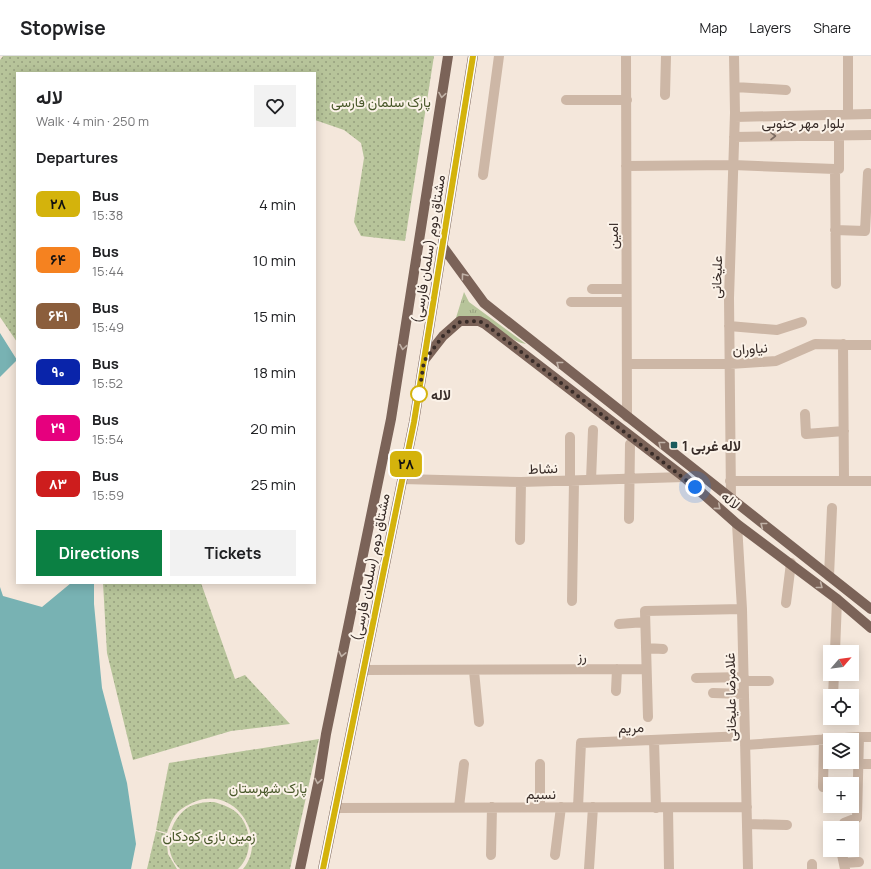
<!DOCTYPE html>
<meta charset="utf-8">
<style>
body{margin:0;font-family:Manrope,Vazirmatn,sans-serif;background:#f2f2f2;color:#202124;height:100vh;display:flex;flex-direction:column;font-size:15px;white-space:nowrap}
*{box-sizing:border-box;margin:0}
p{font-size:13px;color:#757577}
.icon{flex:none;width:22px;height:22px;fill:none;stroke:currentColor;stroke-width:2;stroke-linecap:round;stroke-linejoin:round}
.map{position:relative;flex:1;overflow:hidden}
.details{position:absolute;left:16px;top:16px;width:300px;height:512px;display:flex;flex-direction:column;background:#fff;border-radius:0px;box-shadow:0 2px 10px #0003}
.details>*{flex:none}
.badge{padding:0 8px;border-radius:6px;font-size:14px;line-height:26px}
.needle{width:26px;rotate:62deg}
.buttons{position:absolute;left:823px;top:589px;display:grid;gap:8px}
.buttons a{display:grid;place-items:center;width:36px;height:36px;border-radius:0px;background:#fff;box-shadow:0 2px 10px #0003;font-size:20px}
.you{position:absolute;width:20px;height:20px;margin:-10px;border:3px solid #fff;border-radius:50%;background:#1a73e8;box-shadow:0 0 0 6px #1a73e833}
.map>.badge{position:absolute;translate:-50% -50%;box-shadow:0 0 0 2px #fff}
h2{padding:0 20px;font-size:15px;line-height:36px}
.round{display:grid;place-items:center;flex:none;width:42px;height:42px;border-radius:0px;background:#f2f2f2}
.head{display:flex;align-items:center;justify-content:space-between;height:68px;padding:0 20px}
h1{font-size:19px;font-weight:700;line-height:30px}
.action{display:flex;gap:8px;margin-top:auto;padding:8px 20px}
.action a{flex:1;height:46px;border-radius:0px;background:#0b8043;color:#fff;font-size:16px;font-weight:700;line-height:46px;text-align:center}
.action a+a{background:#f2f2f2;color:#202124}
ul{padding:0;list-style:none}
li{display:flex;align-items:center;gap:12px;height:56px;padding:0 20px}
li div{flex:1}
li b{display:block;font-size:15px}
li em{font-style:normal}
li .badge{min-width:44px;font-weight:700;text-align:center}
header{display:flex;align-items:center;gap:24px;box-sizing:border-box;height:56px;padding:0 20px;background:#fff;border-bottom:1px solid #e0e0e0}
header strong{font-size:19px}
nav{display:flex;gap:22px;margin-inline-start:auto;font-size:14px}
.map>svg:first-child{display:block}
.grass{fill:url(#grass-tufts)}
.park{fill:url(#park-dots)}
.water{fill:#78b2b3}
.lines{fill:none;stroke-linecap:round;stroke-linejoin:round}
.minor{stroke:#cdb7a6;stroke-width:10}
.major{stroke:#7b6358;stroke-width:10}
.oneway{stroke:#c1b2a7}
.oneway2{stroke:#7b6b61}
.line-casing{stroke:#fff;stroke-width:9}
.line{stroke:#d4b30c;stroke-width:6}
.walk{stroke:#382c28;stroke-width:4;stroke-dasharray:0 7.2}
.stop-dot{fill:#fff;stroke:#d4b30c;stroke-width:2}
.poi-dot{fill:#1a5b5d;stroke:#fbf2e8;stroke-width:1.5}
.labels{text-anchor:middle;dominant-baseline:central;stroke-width:4;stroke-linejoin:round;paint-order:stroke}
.park-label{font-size:14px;fill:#49582a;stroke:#fbf2e8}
.street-label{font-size:14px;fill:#382c28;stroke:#fbf2e8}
.stop-label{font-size:14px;font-weight:bold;fill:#382c28;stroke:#fbf2e8;text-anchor:start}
.poi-label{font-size:14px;font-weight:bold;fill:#382c28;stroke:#fbf2e8;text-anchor:start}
</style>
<header>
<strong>Stopwise</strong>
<nav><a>Map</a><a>Layers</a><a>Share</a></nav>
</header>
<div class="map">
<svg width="871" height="813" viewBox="0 0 871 813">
<defs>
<pattern id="grass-tufts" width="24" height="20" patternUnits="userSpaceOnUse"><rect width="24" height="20" fill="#b7c49a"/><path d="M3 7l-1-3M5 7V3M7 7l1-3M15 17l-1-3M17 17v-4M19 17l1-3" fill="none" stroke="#969f7e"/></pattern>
<pattern id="park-dots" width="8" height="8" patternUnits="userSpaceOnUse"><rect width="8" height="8" fill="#b7c49a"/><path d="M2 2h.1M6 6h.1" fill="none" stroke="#969f7e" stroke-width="1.8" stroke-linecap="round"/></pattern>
</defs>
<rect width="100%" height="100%" fill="#f4e7db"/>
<path class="grass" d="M464,236l5,10 57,42c-14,-1 -31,-20 -45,-25 -7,-2 -19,1 -26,2z"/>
<path class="park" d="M3,0h431l-29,185 -44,-5 -7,-14 10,-64 -3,-15 -17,-13 -29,-10v-47h-298v269l-17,-25v-257z
M103,527h98l34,96 10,-4 45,49 -59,7 -98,29 -26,-107z
M319,683l-29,130h-47c26,-31 -8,-85 -49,-67 -17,8 -21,13 -27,31l-11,-3 13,-67z
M214,746c9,3 18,5 25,13 13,14 14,40 -1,54h-58c-18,-17 -12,-47 7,-61 8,-5 17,-6 27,-6z
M156,775l10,3 2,20 9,15h-30z"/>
<path class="water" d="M0,277l17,27 -17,17z
M71,527h23v21l8,84 25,95 9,61 -5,25h-131v-282l3,9 39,11z"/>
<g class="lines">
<path class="minor" d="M626,0l1,361
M735,31l51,3
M665,39l1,-39
M566,44h61
M848,58v-58
M735,61l136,-3
M734,81l137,-2
M626,110l107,-1 102,4 1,115
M835,113h4v-33
M483,119l16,-119
M835,174l30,1 3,-58
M592,233h34
M571,246h55
M729,270l48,4 25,-8
M843,288l1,137
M627,308h103l46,-3 39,-17 56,1
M805,358l1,20 38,-3
M402,423l119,3 163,-5
M591,424l2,-50
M570,425v-44
M730,425h141
M731,443l-2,-201 6,-185 -1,-57
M629,463l1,-75
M737,468l5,85 6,260
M520,484l1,-58
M829,520l3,-68
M572,545l2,-120
M786,547l5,-40
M619,568l26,-2
M646,592l17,1
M835,596l2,-53
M364,614l282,-1
M474,615l5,51
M696,622l48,-1
M744,625h25
M616,635l1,-22
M713,637l31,1
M833,640l1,-22
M648,661l-3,-106 97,-2
M654,684l2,68
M745,689l114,-8
M858,708h13
M823,731l1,-48
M459,751l5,-43
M540,751v-43
M578,751l3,-64 164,-7
M335,752l412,-1
M668,752l1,61
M747,768l40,1
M843,772l1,-5 13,-5 2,-81h12
M841,794l4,19
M491,799l1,-48
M555,799l6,-48
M844,807l15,-1
M812,808v5
M589,813l4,-62"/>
<path class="major" d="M443,191l41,56 387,306
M425,303l18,-23 17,-15h19l6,3 199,153 53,47 100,75 34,29
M300,813l19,-90 7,-45 65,-315 57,-363
M323,813l91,-447 59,-366"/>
</g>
<defs><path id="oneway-chevron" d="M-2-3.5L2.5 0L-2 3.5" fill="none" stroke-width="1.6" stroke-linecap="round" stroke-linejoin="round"/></defs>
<g class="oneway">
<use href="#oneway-chevron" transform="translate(442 39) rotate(99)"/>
<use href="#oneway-chevron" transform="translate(464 220) rotate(-127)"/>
<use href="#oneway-chevron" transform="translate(403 291) rotate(99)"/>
<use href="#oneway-chevron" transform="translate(559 308) rotate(-142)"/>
<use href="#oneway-chevron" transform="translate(661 388) rotate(-142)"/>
<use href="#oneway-chevron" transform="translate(718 451) rotate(41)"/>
<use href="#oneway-chevron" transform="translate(763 469) rotate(-142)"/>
<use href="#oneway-chevron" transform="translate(820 530) rotate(38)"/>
<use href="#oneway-chevron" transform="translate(342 598) rotate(102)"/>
<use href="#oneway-chevron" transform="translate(318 725) rotate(101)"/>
</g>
<use class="oneway2" href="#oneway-chevron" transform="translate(773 80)"/>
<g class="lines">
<defs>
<path id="line" d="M323,813l91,-447 59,-366"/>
</defs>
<use href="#line" class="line-casing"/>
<use href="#line" class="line"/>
<path class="walk" d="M419,338l5,-33 19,-25 17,-14 19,-1 6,3 210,163"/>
</g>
<circle class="stop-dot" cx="419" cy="338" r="8"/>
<rect class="poi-dot" x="670" y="385" width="8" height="8" rx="2"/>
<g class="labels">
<g class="park-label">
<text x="381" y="45">پارک سلمان فارسی</text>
<text x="268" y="731">پارک شهرستان</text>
<text x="209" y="779">زمین بازی کودکان</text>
</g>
<g class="street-label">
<text x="803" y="66">بلوار مهر جنوبی</text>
<text transform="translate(612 180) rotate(-90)">امین</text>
<text transform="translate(428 193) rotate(-81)">مشتاق دوم (سلمان فارسی)</text>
<text transform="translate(716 221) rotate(-88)">علیخانی</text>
<text transform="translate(750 292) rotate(-4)">نیاوران</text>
<text transform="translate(543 412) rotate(-2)">نشاط</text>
<text transform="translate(731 444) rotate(41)">لاله</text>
<text transform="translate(370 511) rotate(-79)">مشتاق دوم (سلمان فارسی)</text>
<text transform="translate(582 600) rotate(-1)">رز</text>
<text transform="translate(730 641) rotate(-91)">غلامرضا علیخانی</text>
<text transform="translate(631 671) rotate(-3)">مریم</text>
<text x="541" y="737">نسیم</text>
</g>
<g class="stop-label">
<text x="431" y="338">لاله</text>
</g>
<g class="poi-label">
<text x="682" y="389">لاله غربی 1</text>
</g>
</g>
</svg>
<div class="buttons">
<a><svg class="needle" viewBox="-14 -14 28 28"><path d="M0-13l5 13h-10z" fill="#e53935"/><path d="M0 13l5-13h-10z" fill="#757577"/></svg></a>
<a><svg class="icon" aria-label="locate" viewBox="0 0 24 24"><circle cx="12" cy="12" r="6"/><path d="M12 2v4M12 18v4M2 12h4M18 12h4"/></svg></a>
<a><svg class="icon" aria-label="layers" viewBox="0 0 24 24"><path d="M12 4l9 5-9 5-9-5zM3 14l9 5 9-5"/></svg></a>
<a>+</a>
<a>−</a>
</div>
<div class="you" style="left:695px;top:431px"></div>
<b class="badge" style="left:406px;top:408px;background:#d4b30c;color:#111">۲۸</b>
<section class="details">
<div class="head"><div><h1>لاله</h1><p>Walk · 4 min · 250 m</p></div><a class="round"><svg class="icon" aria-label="heart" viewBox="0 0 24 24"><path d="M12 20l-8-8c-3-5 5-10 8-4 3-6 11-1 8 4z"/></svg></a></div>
<h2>Departures</h2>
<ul>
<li><span class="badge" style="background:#d4b30c;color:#111">۲۸</span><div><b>Bus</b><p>15:38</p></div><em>4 min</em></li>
<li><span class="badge" style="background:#f58220;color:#111">۶۴</span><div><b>Bus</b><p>15:44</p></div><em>10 min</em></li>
<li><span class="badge" style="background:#8b5e3c;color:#fff">۶۴۱</span><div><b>Bus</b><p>15:49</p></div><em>15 min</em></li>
<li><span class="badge" style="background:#0924aa;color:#fff">۹۰</span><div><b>Bus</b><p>15:52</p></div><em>18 min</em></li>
<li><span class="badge" style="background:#e6007e;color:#fff">۲۹</span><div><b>Bus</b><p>15:54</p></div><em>20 min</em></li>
<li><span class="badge" style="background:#cd1d1d;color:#fff">۸۳</span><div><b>Bus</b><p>15:59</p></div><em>25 min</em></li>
</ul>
<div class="action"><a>Directions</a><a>Tickets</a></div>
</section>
</div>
